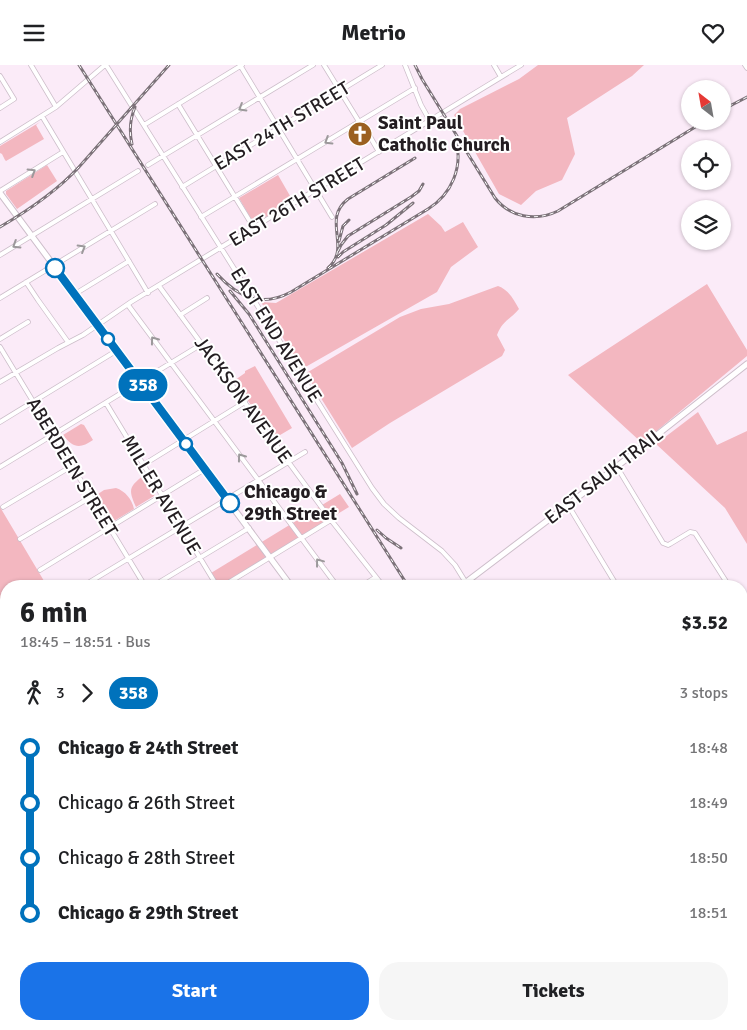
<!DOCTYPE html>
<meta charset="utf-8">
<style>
body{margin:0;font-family:Signika,sans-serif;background:#f6f6f6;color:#202124;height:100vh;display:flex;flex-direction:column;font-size:19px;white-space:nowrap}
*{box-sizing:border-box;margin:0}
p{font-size:16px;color:#757577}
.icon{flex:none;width:28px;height:28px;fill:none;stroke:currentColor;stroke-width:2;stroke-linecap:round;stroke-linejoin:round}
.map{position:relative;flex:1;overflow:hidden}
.panel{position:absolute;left:0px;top:515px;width:748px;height:450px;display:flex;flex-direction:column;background:#fff;border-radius:20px 20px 0 0;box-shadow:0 1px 4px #0004}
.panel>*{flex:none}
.badge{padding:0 10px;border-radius:16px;font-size:18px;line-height:32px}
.needle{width:32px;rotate:329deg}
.tools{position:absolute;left:681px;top:15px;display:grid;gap:10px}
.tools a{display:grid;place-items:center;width:50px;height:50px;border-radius:50%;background:#fff;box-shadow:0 1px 4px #0004;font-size:25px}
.map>.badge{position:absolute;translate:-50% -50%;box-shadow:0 0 0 2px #fff}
.legs{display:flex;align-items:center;gap:8px;height:55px;padding:0 20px;font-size:16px}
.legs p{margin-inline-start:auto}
.headline{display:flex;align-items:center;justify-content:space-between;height:85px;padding:0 20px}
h1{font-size:28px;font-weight:700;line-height:38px}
.primary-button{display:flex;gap:10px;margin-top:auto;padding:10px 20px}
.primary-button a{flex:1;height:58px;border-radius:20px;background:#1a73e8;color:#fff;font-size:20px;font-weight:700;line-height:58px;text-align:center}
.primary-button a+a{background:#f6f6f6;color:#202124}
ul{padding:0 20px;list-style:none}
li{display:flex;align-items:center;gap:18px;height:55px;font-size:19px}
li i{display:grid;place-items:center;width:8px;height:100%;margin:0 6px;background:currentColor}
li i::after{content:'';width:12px;height:12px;margin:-6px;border:4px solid;border-radius:50%;background:#fff}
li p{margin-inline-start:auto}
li:first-child i{background:linear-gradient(#0000 50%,currentColor 0)}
li:last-child i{background:linear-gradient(currentColor 50%,#0000 0)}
header{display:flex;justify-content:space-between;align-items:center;height:65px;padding:0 20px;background:#fff;font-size:22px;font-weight:700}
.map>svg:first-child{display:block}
.green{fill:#f3b7c0}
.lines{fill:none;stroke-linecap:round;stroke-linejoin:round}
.minor-casing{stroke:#cdbeca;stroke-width:5.5}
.major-casing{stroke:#cdbeca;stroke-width:7}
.minor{stroke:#fff;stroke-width:4}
.major{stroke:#fff;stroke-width:5}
.rail-casing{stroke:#7c7279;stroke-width:3}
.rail{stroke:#fff;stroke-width:1;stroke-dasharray:4;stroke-linecap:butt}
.oneway{stroke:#9c999b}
.line-1-casing{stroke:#fff;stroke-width:11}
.line-1{stroke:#0072bc;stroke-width:8}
.stop-1-dot{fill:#fff;stroke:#0072bc;stroke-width:2.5}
.labels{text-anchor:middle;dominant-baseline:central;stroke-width:4;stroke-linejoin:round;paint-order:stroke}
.poi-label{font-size:19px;font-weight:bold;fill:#231d21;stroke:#fff;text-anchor:start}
.street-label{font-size:19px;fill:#231d21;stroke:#fff}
.stop-label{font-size:19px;font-weight:bold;fill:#231d21;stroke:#fff;text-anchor:start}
</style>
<header><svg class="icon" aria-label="menu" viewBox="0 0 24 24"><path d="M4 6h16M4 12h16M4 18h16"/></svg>Metrio<svg class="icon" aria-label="heart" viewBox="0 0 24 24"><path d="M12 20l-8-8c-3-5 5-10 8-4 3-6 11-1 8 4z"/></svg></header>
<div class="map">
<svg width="747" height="965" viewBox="0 0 747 965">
<rect width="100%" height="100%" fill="#fbebf8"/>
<path class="green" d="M538,0h106l-12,11 -65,42 8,36 -13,26 -26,11 -15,14 -22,-11 -45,-79 6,-6 59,-30z
M40,57l-4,3 8,14 -38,22 -1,-1 -3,-6 -2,-1v-7z
M47,100l10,16 -40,28 -11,-15v-3z
M278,110l15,26 -39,23 -15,-26z
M428,149l13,12 4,6 18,-10 15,25 -27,20 -14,25 -135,77 -41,-67 15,1z
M707,219l40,66v6l-105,87 -74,-68z
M498,221c11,4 16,14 21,23 -9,11 -16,11 -22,26l8,15 -3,6 -112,67 -38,25 -46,-74 2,-2 92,-55 21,-8 28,-5z
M255,301l37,62 -17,10 -40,-55 1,-1 -1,-2 10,-7v-2z
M698,347l19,33 30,-14v113l-22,-36 -69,-64z
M81,359l3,1 9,15c-13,9 -20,8 -30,-5z
M144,410l11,19 -1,2 -18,11c-8,-18 -7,-20 8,-32z
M116,423c9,3 16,11 18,21l-20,12 -5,-1 -14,-24 9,-6z
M340,429l9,13 -130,79 -8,-13z
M0,442l47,79h-41v130l-6,3z
M0,796l6,11v152h307l4,6h-317z"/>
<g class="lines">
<defs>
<path id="minor" d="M31,0l25,42
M106,0l266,423 12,16 15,14 43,33 13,14 13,21
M240,0l92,152
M324,0l34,55 4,3 17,29
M405,0l16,40 9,16
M494,0l7,12
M745,0l2,3
M0,11l14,23 -14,9
M178,39l76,124
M42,51l106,177
M144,60l98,-60
M0,77l56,-35 49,-42
M148,100l165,-100
M182,122l200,-122
M0,126l63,-39
M201,152l214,-129
M0,190l138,-84
M26,217l12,18 30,42
M159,221l172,234 52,66
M75,229l54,-33
M0,233l155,-94
M128,240l209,281
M180,250l27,-17
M0,274l28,-17
M0,282l145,239
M0,317l58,-34 25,-13 48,-33 390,-237
M106,338l111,183
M0,357l116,-71
M143,400l102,-63
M0,402l202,-123
M617,402l46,76 5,2 2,-1 20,-12 5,1 34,53
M568,440l49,81
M3,442l69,-41
M20,474l71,-42
M40,505l165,-101
M83,521l222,-134
M153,521l96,-58
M223,521l108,-66
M362,521l14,-9
M741,541l2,3 -2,1
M741,548l6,10
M741,617l6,9
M0,655l2,-1
M741,688l6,10
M741,715l6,-4
M741,758l6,10
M0,761l6,10
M741,800l6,-4
M741,828l6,9
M741,884l6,-3
M741,897l6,9
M315,959l3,6
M355,959l3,6
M397,959l4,6
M439,959l4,6
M481,959l4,6
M524,959l4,6
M566,959l4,6
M736,959l4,6
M689,962l6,-3
M329,965l10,-6
M468,965l10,-6
M608,965l10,-6"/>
<path id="major" d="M0,128l291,393
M461,521l107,-81 179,-141
M0,851l6,-4
M630,959l5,6"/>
</defs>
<use href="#minor" class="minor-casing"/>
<use href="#major" class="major-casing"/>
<use href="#minor" class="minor"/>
<use href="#major" class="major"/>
<defs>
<path id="rail" d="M79,0l329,521
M415,0l7,14 73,119c15,19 40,24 63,13l147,-90
M722,45l25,-13
M132,79c-3,-13 -2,-25 3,-37
M0,162c29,-17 56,-35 79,-60l90,-102
M339,176l4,-15 6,-6
M338,186l3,-6 7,-9 63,-39 8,-6 4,-7
M338,192l5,-5 43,-27 27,-22
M328,203c24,-21 -7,-48 20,-69l67,-41
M217,209c21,23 44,34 74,18l137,-83c24,-15 35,-42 28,-69
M230,226l19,23 93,149 15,31
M377,465l9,8 15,10
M680,959l4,6"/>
</defs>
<use href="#rail" class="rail-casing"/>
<use href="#rail" class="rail"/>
</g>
<defs><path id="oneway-chevron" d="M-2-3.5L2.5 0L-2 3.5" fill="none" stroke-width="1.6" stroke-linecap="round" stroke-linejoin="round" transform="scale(1.25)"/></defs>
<g class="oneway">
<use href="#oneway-chevron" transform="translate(242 43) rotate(149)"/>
<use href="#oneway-chevron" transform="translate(328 76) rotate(148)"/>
<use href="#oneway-chevron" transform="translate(32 107) rotate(-32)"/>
<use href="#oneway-chevron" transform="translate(16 180) rotate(148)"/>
<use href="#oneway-chevron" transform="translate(82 183) rotate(-31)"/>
<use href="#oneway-chevron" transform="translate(154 275) rotate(-126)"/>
<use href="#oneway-chevron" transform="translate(241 392) rotate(-126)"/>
<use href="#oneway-chevron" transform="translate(319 497) rotate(-127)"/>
</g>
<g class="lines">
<defs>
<path id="line-1" d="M55,203l175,235"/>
</defs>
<use href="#line-1" class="line-1-casing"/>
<use href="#line-1" class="line-1"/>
</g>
<defs>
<symbol id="church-disc" viewBox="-11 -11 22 22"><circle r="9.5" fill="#9b6020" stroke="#fff"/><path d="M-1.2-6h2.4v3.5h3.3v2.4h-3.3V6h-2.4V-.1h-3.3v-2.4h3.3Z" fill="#fff"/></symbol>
</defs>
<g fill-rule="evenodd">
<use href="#church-disc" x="346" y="55" width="28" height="28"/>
</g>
<g class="stop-1-dot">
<circle cx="55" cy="203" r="9"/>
<circle cx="108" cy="274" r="6"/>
<circle cx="186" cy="379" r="6"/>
<circle cx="230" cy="438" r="9"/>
</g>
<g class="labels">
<g class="poi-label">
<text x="378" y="58">Saint Paul<tspan x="378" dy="22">Catholic Church</tspan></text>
</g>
<g class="street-label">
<text transform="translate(282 61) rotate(-31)">EAST 24TH STREET</text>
<text transform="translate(297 137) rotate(-31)">EAST 26TH STREET</text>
<text transform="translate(276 270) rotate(58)">EAST END AVENUE</text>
<text transform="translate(243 335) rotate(54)">JACKSON AVENUE</text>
<text transform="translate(72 402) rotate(59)">ABERDEEN STREET</text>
<text transform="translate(604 411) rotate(-38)">EAST SAUK TRAIL</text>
<text transform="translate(161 430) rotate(59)">MILLER AVENUE</text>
</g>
<g class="stop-label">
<text x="244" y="427">Chicago &amp;<tspan x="244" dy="22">29th Street</tspan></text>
</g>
</g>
</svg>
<div class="tools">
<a><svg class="needle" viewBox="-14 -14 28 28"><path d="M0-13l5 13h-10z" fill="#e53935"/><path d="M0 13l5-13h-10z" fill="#757577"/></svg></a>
<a><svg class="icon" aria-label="locate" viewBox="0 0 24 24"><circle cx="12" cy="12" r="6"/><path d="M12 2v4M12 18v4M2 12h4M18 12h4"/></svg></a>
<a><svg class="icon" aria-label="layers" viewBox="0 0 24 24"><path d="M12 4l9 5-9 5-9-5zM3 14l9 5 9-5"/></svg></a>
</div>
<b class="badge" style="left:143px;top:320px;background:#0072bc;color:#fff">358</b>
<section class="panel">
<div class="headline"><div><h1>6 min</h1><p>18:45 – 18:51 · Bus</p></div><b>$3.52</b></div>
<div class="legs"><svg class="icon" aria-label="walk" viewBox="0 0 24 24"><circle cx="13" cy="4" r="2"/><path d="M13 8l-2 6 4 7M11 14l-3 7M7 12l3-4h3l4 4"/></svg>3<svg class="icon" aria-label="forward" viewBox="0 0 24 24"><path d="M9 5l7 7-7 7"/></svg><b class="badge" style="background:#0072bc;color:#fff">358</b><p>3 stops</p></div>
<ul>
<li><i style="color:#0072bc"></i><b>Chicago &amp; 24th Street</b><p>18:48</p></li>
<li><i style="color:#0072bc"></i><span>Chicago &amp; 26th Street</span><p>18:49</p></li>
<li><i style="color:#0072bc"></i><span>Chicago &amp; 28th Street</span><p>18:50</p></li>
<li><i style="color:#0072bc"></i><b>Chicago &amp; 29th Street</b><p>18:51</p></li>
</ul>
<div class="primary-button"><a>Start</a><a>Tickets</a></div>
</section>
</div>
